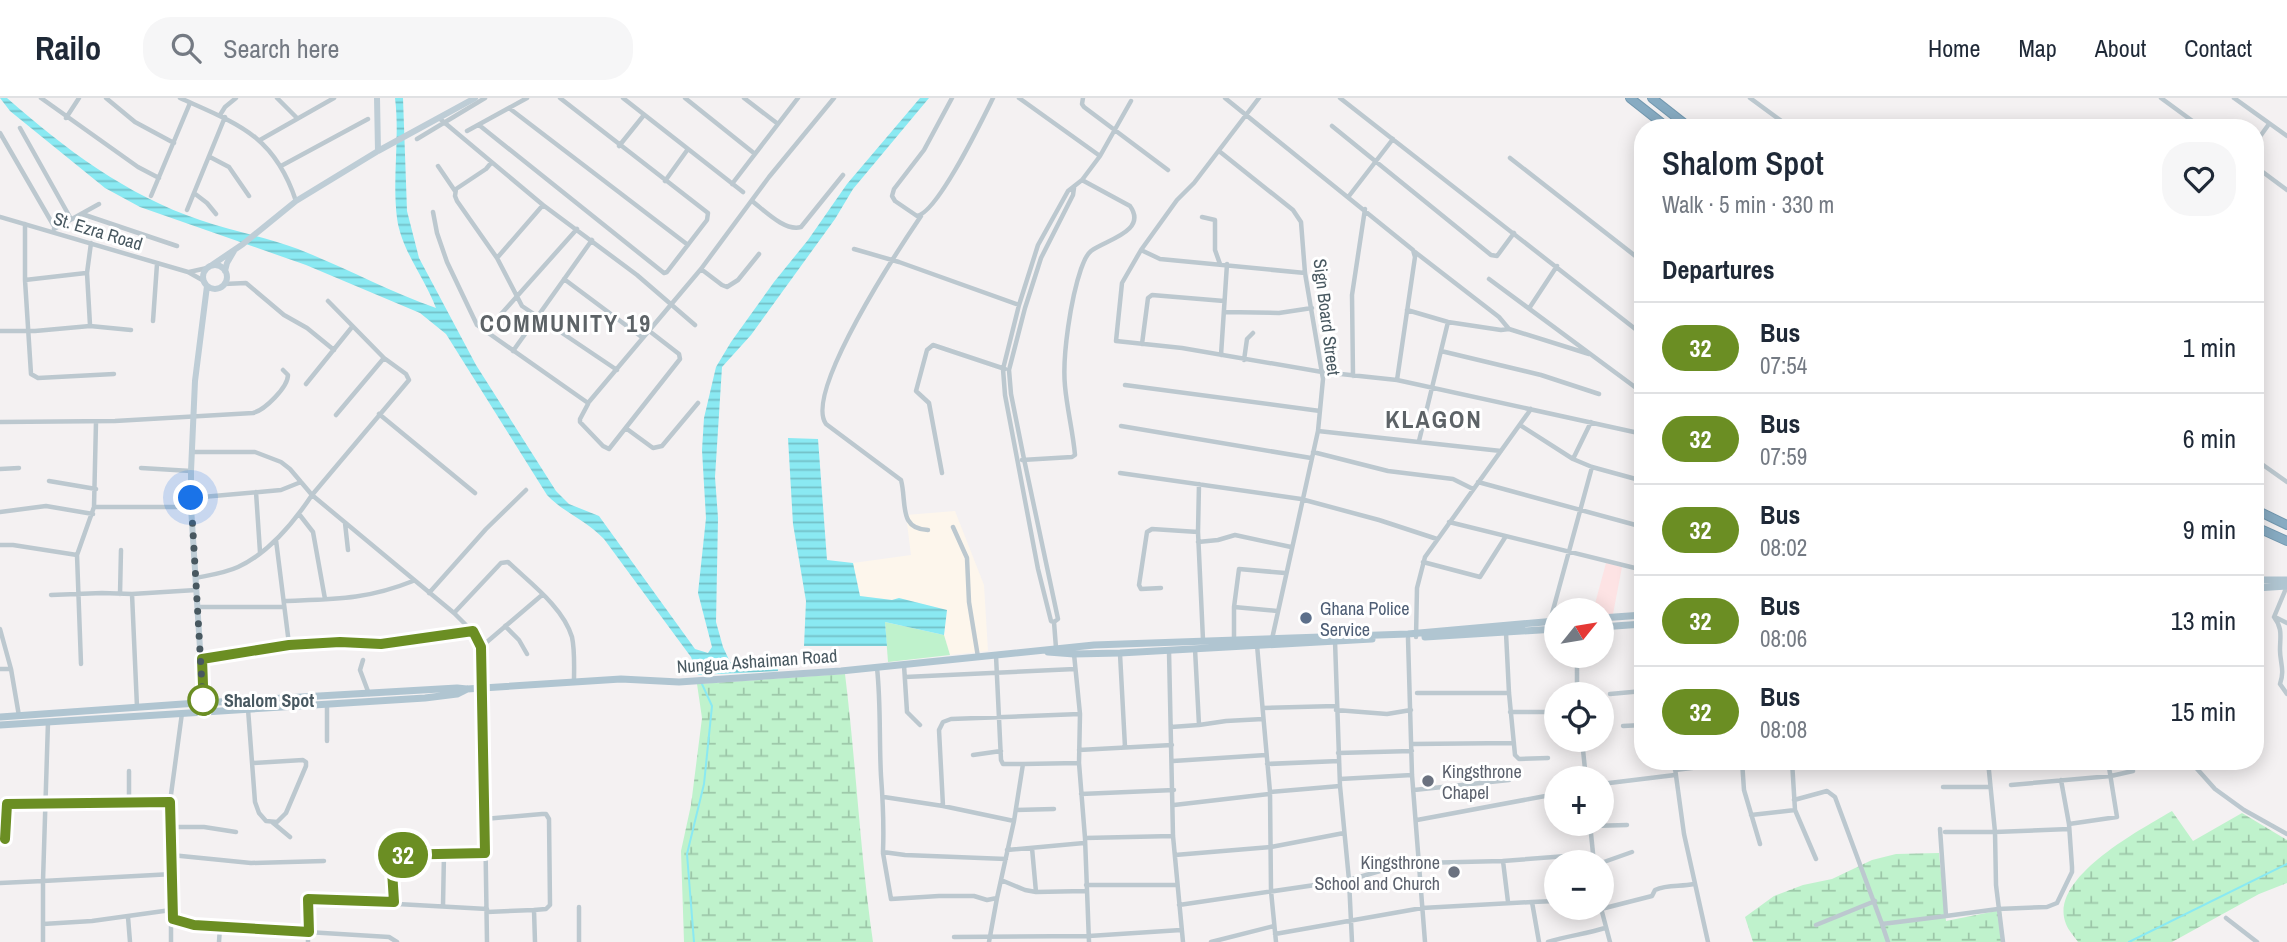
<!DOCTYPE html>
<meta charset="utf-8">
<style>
body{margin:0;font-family:"Archivo Narrow",sans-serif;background:#f6f6f7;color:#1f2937;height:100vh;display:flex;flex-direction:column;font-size:26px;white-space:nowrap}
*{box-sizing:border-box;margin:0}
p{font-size:23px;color:#747a83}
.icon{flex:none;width:38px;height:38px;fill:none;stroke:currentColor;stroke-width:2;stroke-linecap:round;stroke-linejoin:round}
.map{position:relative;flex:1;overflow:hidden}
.side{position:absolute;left:1634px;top:21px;width:630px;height:651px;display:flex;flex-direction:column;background:#fff;border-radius:28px;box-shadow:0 4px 18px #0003}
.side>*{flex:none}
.badge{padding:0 14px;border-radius:23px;font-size:24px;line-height:46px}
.needle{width:46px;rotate:60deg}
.buttons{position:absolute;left:1544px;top:500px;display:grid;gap:14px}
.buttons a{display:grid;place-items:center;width:70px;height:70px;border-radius:50%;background:#fff;box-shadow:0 4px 18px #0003;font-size:35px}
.you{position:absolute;width:35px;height:35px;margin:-18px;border:5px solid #fff;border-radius:50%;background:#1a73e8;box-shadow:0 0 0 10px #1a73e833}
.map>.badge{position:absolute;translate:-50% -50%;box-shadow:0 0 0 4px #fff}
h2{padding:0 28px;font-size:26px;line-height:63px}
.round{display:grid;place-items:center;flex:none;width:74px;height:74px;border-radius:28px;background:#f6f6f7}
.headline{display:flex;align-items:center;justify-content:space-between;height:119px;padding:0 28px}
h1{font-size:33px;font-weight:600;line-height:52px}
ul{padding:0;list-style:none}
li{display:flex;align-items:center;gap:21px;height:91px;padding:0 28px;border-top:2px solid #e0e1e3}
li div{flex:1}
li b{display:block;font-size:26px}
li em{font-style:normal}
li .badge{min-width:77px;font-weight:700;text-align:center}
header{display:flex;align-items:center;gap:42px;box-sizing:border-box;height:98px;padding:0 35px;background:#fff;border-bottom:2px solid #e0e1e3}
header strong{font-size:33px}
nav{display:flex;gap:38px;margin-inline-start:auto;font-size:24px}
.search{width:490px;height:63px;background:#f6f6f7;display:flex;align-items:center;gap:18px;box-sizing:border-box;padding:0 24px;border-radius:28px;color:#747a83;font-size:26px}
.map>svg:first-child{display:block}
.commercial{fill:#fdf6ec}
.medical{fill:#fde3e4}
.grass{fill:#bff2cc}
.wetland{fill:url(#wetland-marsh)}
.water{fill:url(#water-rules)}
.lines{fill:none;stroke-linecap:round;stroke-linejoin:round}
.stream{stroke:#8ae9f2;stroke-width:2}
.highway-casing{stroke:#7297ae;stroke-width:10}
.street{stroke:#bcc8cf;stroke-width:4.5}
.secondary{stroke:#becdd6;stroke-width:6}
.primary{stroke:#b0c5d1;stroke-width:7}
.highway{stroke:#87abc2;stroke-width:8}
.line-casing{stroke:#fff;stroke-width:16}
.line{stroke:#6b8e23;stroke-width:10}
.walk{stroke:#485860;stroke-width:7;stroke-dasharray:0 12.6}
.service-dot{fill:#5c6f8a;stroke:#fff;stroke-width:2.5}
.stop-dot{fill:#fff;stroke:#6b8e23;stroke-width:3.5}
.worship-dot{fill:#6b7280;stroke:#fff;stroke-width:2.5}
.labels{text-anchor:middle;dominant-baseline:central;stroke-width:6;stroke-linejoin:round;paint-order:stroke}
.street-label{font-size:18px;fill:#485860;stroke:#fff}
.service-label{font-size:18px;fill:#4e5e75;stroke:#fff;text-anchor:start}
.stop-label{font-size:18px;font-weight:bold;fill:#485860;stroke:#fff;text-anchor:start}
.worship-label{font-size:18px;fill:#5b616d;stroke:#fff;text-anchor:start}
.district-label{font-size:24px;font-weight:bold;letter-spacing:2px;fill:#5d6367;stroke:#fff}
</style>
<header>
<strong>Railo</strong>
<div class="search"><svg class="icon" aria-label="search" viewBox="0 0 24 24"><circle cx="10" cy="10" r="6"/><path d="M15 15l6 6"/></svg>Search here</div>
<nav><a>Home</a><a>Map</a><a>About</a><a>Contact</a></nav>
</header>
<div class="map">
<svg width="2287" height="844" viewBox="0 0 2287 844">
<defs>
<pattern id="wetland-marsh" width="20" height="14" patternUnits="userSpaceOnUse" patternTransform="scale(1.75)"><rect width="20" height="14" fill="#bff2cc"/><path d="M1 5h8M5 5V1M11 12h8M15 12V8" fill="none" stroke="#9dc7a9"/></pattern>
<pattern id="water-rules" width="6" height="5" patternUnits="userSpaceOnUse" patternTransform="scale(1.75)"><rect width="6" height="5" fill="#8ae9f2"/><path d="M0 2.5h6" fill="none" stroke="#73c0c7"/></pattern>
</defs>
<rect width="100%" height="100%" fill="#f4f1f2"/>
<path class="commercial" d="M955,413l29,74 4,66 -38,4 -6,-20 3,-25 -48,-12 -7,2 -32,-4 -7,-33 58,-8 -5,-40z"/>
<path class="medical" d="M1606,465l16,4 -9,47 -12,1v-4h-8z"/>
<path class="grass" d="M885,524l59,13 6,20 -62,7z"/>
<path class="wetland" d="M845,576c11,89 15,179 28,268h-189l-3,-91 10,-46 11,-87 -5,-34z
M2172,713l21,30 49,-28 45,27v43l-28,11 -87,48h-94c-3,-5 -10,-12 -12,-18 -19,-46 76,-95 106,-113z
M1939,755l7,68 55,-11 3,32h-251l-8,-25 29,-21 29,-11 29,-6 40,-19 24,-6z"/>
<path class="water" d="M0,0h7c58,51 119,97 193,122 32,11 66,17 98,29 46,18 90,42 138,59 -11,-30 -35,-58 -39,-90 -5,-40 3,-80 -2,-120h8l4,113 12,47 57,107 80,126 13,13 30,12 96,133 13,4 4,-6 -14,-54 8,-75 -4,-68 2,-32 12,-51 15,-25 43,-60 34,-42 39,-56 73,-86h9l-76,91 -18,30 -84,116 -29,32 -7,110 3,41 -2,104 7,25 7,15h47l1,9 -80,4 -7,-18 -87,-118c-18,-19 -40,-26 -57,-44l-101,-161 -26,-21 -114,-48 -166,-58 -35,-19 -95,-77z
M788,340l30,1 9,121 26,3 7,33 32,4 7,-2 48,12 -3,25 -59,-13 2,24h-83l2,-45 -13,-77z"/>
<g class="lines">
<path class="stream" d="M694,844l-7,-88 17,-70 8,-78 -10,-22
M2129,844l158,-78"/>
<defs>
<path id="highway" d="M1630,0l38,30
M1652,0l38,30
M2256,412l31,15
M2256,429l31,14"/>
</defs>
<use href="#highway" class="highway-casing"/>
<path class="street" d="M41,0l97,69 21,11
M106,0l29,24 39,21
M180,0c58,26 94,37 116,103
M277,0l20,20
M623,0l120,94
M685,0l70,56
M744,0l34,26
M952,0l-28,52 -30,39 -2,7 3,5 22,15c21,-4 65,-96 76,-118
M1019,0l81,58
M1083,0l-1,6 2,3 84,63
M1225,0l188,152 2,7 -18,123
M1259,0l-65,85 -17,17 -36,50 19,9 145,14
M1340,0l303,237
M1750,0l41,30
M2161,0l41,30
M2234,0l53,38
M509,10l179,137
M220,17l5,-8 11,-9
M66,20l13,-20
M439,20l104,87 94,70 58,50
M479,27l185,148 3,-1 40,-52 1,-7 -148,-115
M1332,28l159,129 6,1 17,-23
M20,30l51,91
M467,33l60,-33
M0,35l55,95
M417,41l68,-41
M260,42l74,-42
M2256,44l13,-18
M619,48l25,-31
M1219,53l74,59 8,12 4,51 18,106 -5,52 -46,208
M210,59l19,10 20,29
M1510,60l133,104
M491,65l-5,6 -30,20 -1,7 2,5 40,57 25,48 95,64
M281,68l87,-47
M438,68l17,25
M2256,69l31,23
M665,83l23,-32
M732,86l66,-86
M1074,90l-1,7 -32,63 -16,50 -16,62 2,24 13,65 34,160 -4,3 -3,-1 -13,-52 -33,-174 -2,-26 16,-64 19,-60 30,-54 14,-11 18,-24 31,-55
M194,95l13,10 9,11
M151,98l39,-93
M1349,98l44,-57
M752,103c12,9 33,31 49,26l42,-52
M187,112l38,-93
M433,114l4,21 10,29 30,63 111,78 113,-134 68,-92 65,-79
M82,116l95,32
M921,118c-21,31 -118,177 -95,208l75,56c6,22 -3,49 27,50
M0,119l188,55 16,9
M1202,119l13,3v30l5,14
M25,126v56l6,94 7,4 76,-4
M54,131l45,-25
M854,151l45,13 120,43
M1141,152l-19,33 -6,58 66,7 140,24 75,8 246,54
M1415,154l84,65 10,12
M497,160l46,-53
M701,171l21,16 5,2 11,-7 21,-26
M189,174l18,-4
M564,181l79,59
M1489,181l154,114
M25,182l61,-7
M224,186l22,-1 38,32 23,13 27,22
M1530,209l27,-41
M1407,212l41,12 53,8 8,-1 80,25
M1224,214l55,1 33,-5
M153,223l4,-57
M90,227l-3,-52 4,-30
M0,233h35l55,-5 41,4
M486,233l91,-102
M1142,246l6,-46 4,-3 72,6
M513,253l79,-111
M1441,253l100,24 58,19
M1221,257l6,-91
M1244,262l3,-21 6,-6
M1353,278l-1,-81 13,-86
M306,286l46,-57
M1125,287l195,26
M588,306l-8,15v3l23,24 6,3 71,-90 -1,-5 -31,-24
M379,316l96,79
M336,317l48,-57
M0,324l115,-1 138,-8c12,-3 35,-26 35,-38l-5,-5
M1520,327l53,34 19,8 51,14
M1121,328l190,32
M627,331l26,19 9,-2 36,-43
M1318,333l183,20
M1419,343l29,-119
M192,354h63l26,10 9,7 22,26 142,118 20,20 7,14 2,41 4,254
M1313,354l75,19 65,8 20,10
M1573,361l18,-37
M1022,362l50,-3 3,-2c-2,-23 -8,-46 -10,-69 -3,-30 6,-88 16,-117 3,-7 4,-13 10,-18 15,-11 57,-20 39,-45l-48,-26
M2256,362l31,22
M141,370l50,3
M0,371l19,-1
M942,375l-13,-70 -13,-12 11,-41 6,-5 72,24
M1120,375l181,26 78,21 58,19
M49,383l47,8
M1478,384l165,45
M1199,386l-1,48 5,108
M256,394l4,60
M191,400l90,-8 20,-8
M94,409h97
M0,414l46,-6 47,8
M299,416l14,18 12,67
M1449,424l194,48
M345,425l3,27
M953,429l14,31 2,44 9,55
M276,442l13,104
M1198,444l20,-2 17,-5 56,12
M0,447h13l64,10
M1423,464l57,15 26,-41
M196,480c14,-3 29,-5 42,-11 31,-14 56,-45 74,-72l97,-115 -3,-6 -22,-16 -56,-57
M2287,488l-13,31c9,12 6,19 6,33 0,13 5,20 0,34l7,10
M1161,490l-20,1 -2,-4 8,-53 5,-3 46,3
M429,495l57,-64 40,-39
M120,496l1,-44
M132,496l5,113
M51,497l51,-2 30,1 64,-4
M284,503c49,-2 82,-1 129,-20
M198,509h86
M1234,509l43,4
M454,515l47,-50 7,-1c22,21 55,45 64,75 3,14 2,30 2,44
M2275,519l12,6
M1550,523l42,-154
M1054,524l2,26
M505,528l14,14 8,14
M0,531l11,40 8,47
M1506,535l3,60 6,62 4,4 29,-1
M1416,539l1,-49 8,-31 106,-148
M1408,540l4,137 13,167
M1234,542v-33l5,-38 46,4
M1335,543l5,145 9,94 3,62
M1257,547l13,147 1,99 5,51
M481,549l61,-52
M1195,551l4,76 27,-4 37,-2
M1169,553l4,185 10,106
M1074,556l6,60 -1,49 6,75 4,104
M1120,556l5,93
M996,558l5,104 2,4h20
M202,561l87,-15 51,-2 41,2 91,-12
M363,562l-3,10 9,24
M81,566l-4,-109 17,-48 2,-85
M904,567l3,47 13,13
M877,570c4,36 2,72 4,108 2,26 3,50 2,76l22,3 101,4
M0,571h11
M905,579l170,-8
M1417,595h92
M1610,596l33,-3
M1577,597v-39
M1263,610l73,-2
M248,611l7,93 4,11 7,8 11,1 9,-9 20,-47v-4l-3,-2 -50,3
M1336,612l51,4 24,-4
M1510,614h46
M48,624l-5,159 130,-7
M1623,628l20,-1
M1171,629l28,-2
M1582,642l4,39
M327,643v-37
M1412,646l102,-1
M1079,652l93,-5
M1338,655l74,-2
M973,657l28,-4
M1173,663l93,-6
M1674,663l10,73 24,108
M1742,663l2,29 16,54
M1792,663l3,49 21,49
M2190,663l25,28 29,21 43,24
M1267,666l72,-3
M1675,672l33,-4
M1340,681l72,-4
M1601,686l74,-9
M2011,687l100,-9 22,-5
M1943,689h47
M1414,692l95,-10
M1270,694l70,-6
M1081,696l93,-4
M884,699l59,9 71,15 9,-57 56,-1
M1794,702l33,-9 8,6 47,127 64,-8
M129,704v-31
M0,706l170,-2
M1174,707l95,-11
M943,708l-4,-76 4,-8 8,-3 129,-5
M1016,712l38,-1
M1751,717l44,-5
M484,721l58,-5h4l3,5 1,86 -4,4 -12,1 1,32
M1417,722l139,-26
M272,724l18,15
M1590,726l4,39
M2069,726l48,-7 -9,-56
M1591,728l36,-1
M169,729h35l32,5
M1940,731l6,87 52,-7 49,-2 10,-4 15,-31v-5l-3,-43 -8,-44
M1945,734h50l-7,-71
M1085,740l88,-2
M5,741l2,-35
M1032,750l4,44
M1007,752l77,-7
M883,755l8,46 48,-3h35l13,4 10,-2 17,-77
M171,757l80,8 73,-2
M1175,757l96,-8 73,-14
M1503,763l5,41
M1601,765l31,-11
M1001,782l24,10 11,2 49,-1
M0,785l43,-2v43l49,-3 79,-11 2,-36 -3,-72 12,-89
M1086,787h91
M1532,804l24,-1
M394,805l-3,-48 95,-2
M1179,807l170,-25 31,-9 39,-8 84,-2 90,-7
M443,808l1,-53
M579,809v35
M1601,810l9,34
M1601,811l51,-13 3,-6c13,-6 25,-3 39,-6
M487,814l47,-2
M128,819l2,25
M2226,820l31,24
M173,821l21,6 195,12 8,5
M1882,826l6,18
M1816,827l59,-24
M1275,836l147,-26 110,-6 7,40
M954,839l135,-1 92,-6
M43,844v-18
M171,844v-32
M219,844l1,-15
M308,844v-43l179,10
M989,844l8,-44
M1211,844l63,-16
M1548,844c19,-6 37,-8 57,-14
M2003,844l-7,-57 -1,-53 74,-3"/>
<path class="secondary" d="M377,0l1,53
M212,167l31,-21 53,-43 82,-50 97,-53
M203 179a12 12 0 1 1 24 0a12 12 0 1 1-24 0Z
M225,173l2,-8 7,-12
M204,613l-13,-204v-36l4,-90 12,-95"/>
<path class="primary" d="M2256,482h31
M2256,490l31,-2
M1601,520l42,-3
M1601,529l42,-3
M1425,539l131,-8
M1048,554l26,2 46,-1 252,-14
M0,619l183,-13 274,-16 10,1 154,-10 58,3 162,-11 253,-26 314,-11 148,-13
M0,627l425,-27 32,-4 10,-5"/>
<use href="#highway" class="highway"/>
</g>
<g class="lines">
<defs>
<path id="line" d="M5,741l2,-35 163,-2 3,117 21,6 115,7 -1,-33 86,3 -3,-47 94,-2 -4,-206 -8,-16 -92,13 -41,-2 -51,3 -87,14 2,52"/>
</defs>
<use href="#line" class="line-casing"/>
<use href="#line" class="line"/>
<path class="walk" d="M191,400l12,204v-2"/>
</g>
<circle class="service-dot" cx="1306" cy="520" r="7"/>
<circle class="stop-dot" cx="203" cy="602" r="14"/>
<g class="worship-dot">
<circle cx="1428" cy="683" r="7"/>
<circle cx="1454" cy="774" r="7"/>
</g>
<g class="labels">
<g class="street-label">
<text transform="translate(98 133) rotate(17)">St. Ezra Road</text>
<text transform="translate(1327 219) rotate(83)">Sign Board Street</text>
<text transform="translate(757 563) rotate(-4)">Nungua Ashaiman Road</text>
</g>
<g class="service-label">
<text x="1320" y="510">Ghana Police<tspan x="1320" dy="21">Service</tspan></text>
</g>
<g class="stop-label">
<text x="224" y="602">Shalom Spot</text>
</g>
<g class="worship-label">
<text x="1442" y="673">Kingsthrone<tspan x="1442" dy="21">Chapel</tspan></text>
<text x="1440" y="764" text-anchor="end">Kingsthrone<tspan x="1440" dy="21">School and Church</tspan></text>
</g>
<g class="district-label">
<text x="566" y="225">COMMUNITY 19</text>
<text x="1434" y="321">KLAGON</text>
</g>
</g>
</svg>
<div class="buttons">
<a><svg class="needle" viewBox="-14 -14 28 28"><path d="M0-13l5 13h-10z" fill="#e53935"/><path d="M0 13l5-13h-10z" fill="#747a83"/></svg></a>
<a><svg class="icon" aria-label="locate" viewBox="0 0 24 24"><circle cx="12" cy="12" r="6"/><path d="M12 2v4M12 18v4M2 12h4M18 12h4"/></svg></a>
<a>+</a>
<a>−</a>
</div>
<div class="you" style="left:191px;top:400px"></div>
<b class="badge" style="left:403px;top:757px;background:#6b8e23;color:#fff">32</b>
<section class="side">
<div class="headline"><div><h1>Shalom Spot</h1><p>Walk · 5 min · 330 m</p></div><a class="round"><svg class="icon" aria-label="heart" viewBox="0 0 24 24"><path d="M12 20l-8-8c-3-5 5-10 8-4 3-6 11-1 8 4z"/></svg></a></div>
<h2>Departures</h2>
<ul>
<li><span class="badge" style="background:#6b8e23;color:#fff">32</span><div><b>Bus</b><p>07:54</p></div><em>1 min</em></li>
<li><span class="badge" style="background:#6b8e23;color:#fff">32</span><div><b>Bus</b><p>07:59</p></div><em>6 min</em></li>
<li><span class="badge" style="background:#6b8e23;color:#fff">32</span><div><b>Bus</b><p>08:02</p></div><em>9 min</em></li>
<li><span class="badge" style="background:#6b8e23;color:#fff">32</span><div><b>Bus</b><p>08:06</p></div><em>13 min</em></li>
<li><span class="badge" style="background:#6b8e23;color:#fff">32</span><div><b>Bus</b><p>08:08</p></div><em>15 min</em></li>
</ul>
</section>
</div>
